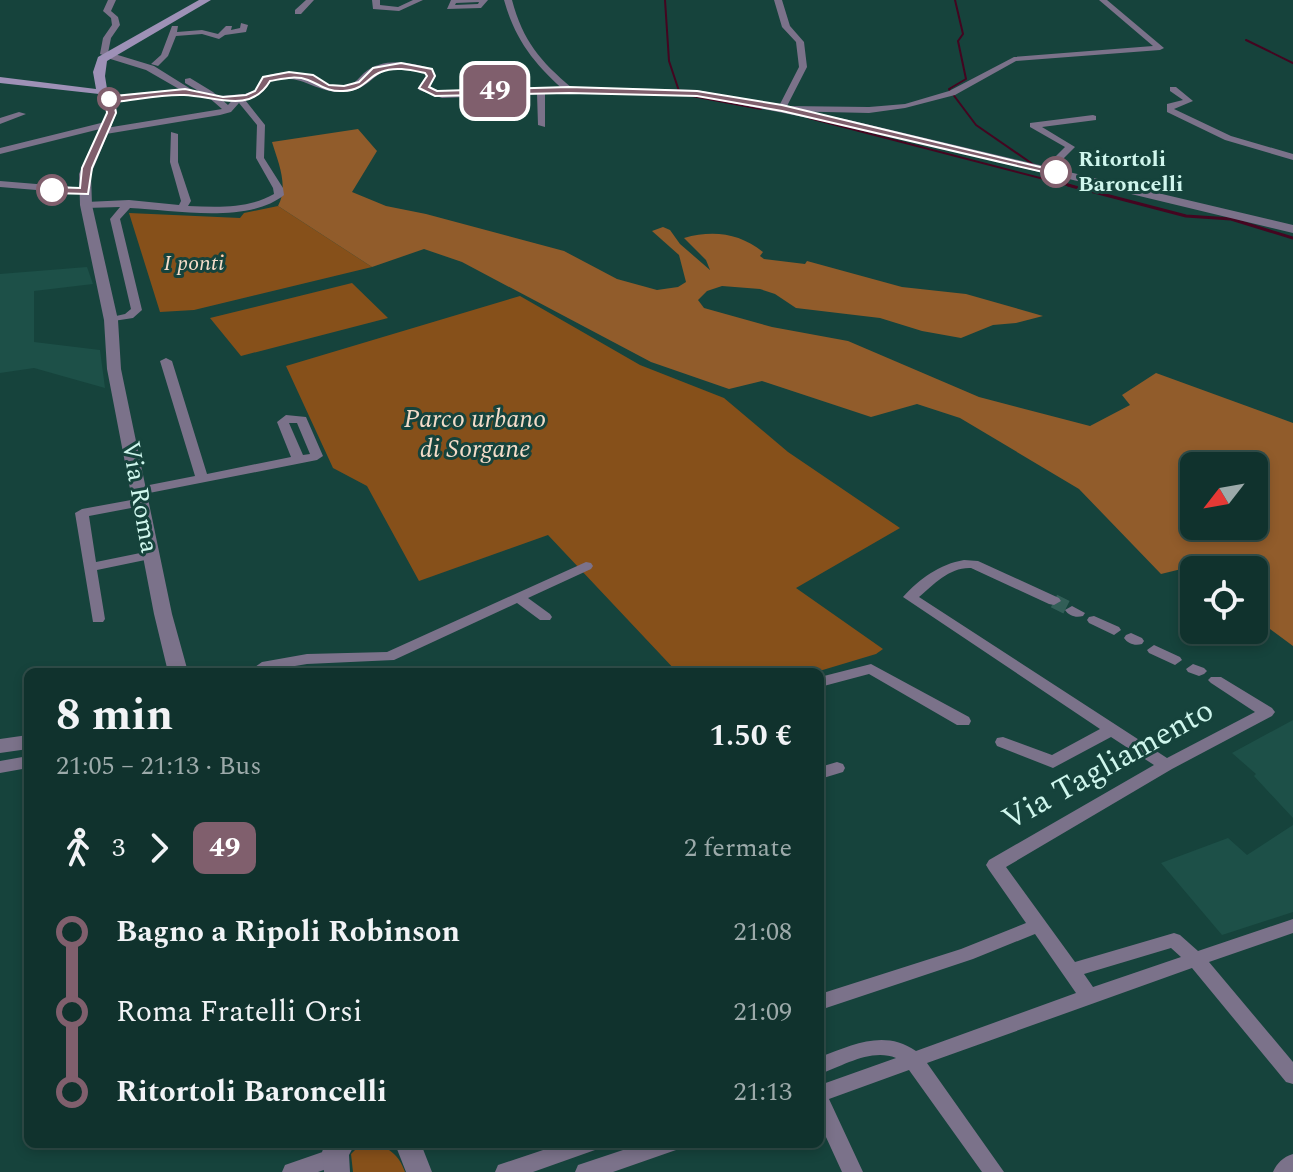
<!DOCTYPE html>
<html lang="it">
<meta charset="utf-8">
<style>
body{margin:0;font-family:Spectral,serif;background:#193a35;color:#f1f3f6;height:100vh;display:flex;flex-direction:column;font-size:30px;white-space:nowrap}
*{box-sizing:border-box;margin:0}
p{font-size:26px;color:#9caaaa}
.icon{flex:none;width:44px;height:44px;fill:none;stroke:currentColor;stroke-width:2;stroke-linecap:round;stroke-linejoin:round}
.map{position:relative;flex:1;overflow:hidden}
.sheet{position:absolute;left:24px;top:668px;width:800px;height:480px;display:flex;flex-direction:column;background:#10322d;border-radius:12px;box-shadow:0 4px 12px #0003,0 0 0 2px #304d49}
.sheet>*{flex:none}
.badge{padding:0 16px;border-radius:12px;font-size:28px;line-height:52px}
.needle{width:52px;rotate:239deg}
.tools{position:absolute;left:1180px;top:452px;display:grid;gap:16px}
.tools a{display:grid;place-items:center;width:88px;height:88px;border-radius:12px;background:#10322d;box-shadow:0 4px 12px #0003,0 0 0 2px #304d49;font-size:40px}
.map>.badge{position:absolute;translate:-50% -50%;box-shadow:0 0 0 4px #fff}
.legs{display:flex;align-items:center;gap:12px;height:88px;padding:0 32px;font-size:26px}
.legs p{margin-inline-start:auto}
.overview{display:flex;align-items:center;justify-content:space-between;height:136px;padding:0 32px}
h1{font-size:44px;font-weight:700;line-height:60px}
ul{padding:0 32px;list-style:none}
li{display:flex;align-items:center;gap:28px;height:80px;font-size:30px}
li i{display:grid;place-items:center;width:12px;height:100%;margin:0 10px;background:currentColor}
li i::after{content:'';width:20px;height:20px;margin:-10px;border:6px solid;border-radius:50%;background:#10322d}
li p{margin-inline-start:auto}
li:first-child i{background:linear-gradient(#0000 50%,currentColor 0)}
li:last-child i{background:linear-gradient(currentColor 50%,#0000 0)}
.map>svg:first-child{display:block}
.built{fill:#1d5048}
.green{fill:#86501a}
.forest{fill:#915c2b;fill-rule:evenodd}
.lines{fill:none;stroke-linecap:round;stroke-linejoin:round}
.stream-far1{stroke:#440520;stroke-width:2}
.stream{stroke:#440520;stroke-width:3}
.minor-tunnel{stroke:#325e57;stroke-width:14;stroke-dasharray:14 7;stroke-linecap:butt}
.minor{fill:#7b728a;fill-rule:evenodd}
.tertiary{fill:#7b728a;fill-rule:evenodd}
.secondary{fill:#9e91b7;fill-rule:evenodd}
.line-1{fill:#805f6d;stroke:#fff;stroke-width:2}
.stop-1-dot{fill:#fff;stroke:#805f6d;stroke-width:4}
.labels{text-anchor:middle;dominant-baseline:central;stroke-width:6;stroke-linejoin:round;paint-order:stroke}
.far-stop-label{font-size:22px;font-weight:bold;fill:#cff6ed;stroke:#16433c;text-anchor:start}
.far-park-label{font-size:22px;font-style:italic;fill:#f4dcc9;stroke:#16433c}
.park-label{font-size:26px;font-style:italic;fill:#f4dcc9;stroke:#16433c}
.street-label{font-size:26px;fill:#cff6ed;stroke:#16433c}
.near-street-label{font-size:32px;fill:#cff6ed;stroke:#16433c}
</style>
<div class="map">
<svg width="1293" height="1172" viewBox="0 0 1293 1172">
<rect width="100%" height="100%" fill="#16433c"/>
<path class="built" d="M87,267l6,17 -59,7v51l66,8 5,38 -71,-20 -34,5v-99z
M1293,720v98l-39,-42 2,-2 -24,-21z
M1293,825v87l-71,23 -61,-72 67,-25 19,17z"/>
<path class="green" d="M278,206l94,61 -178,43 -34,2 -31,-99 111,5 4,-5z
M352,283l36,35 -147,38 -31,-38z
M520,296l120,69 84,33 64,54 112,76 -104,60 87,61 -7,5 -60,18h-139l-129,-137 -129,46 -52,-95 -34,-18 -47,-102z
M361,1144c22,-1 37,7 44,28h-52l-2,-18z"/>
<path class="forest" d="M358,129l19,22 -25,41 34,14 40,8 138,37 53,28 40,11 21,-3 8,-5 -7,-27 -27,-24 11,-4 7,3 10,14 30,26 -4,-10 -22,-22c29,-8 55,-5 79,14l-3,4 4,3 41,5 2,-3 95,26 64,7 77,22 -27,7 -23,2 -32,13 -39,-7 -42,-13 -84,-10 -21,-14 -15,-5 -38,-3 -15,5 -9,9 6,8 68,19 76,14 131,56 111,29 40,-21 -8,-10 34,-22 137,50v223l-39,-29v-47h-30l-14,-8 -49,12 -82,-85 -119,-71 -43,-14 -46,13 -109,-36 -33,8 -78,-27 -189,-100 -38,-13 -52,18 -94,-61c11,-20 0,-44 -6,-64zM1194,466h60v60h-60z"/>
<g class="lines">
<path class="stream-far1" d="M665,0l4,61 10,30
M955,0l8,34 -5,7 8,38 -17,10 27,36 58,40
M1246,40l47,23
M687,95l74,14
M809,118l266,69
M1048,173l19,10"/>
<path class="stream" d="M1068,185l7,2
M1075,187l111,29 45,3 62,19"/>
<path class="minor-tunnel" d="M1054,601l18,9"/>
<path class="minor" d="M108,0h8l-5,11 7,6 2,8 -9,13 -3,15 4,2 -4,2 -8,-3 3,-16 9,-13 -1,-7 -8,-7z
M306,0h8l-13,14h-6v-4z
M372,0h8v5l18,2 15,-7h10l-24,11 -26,-2z
M451,0h37l-7,8 -34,1zM479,2l-1,2 -23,1 1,-2z
M504,0h8c11,41 28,61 60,88v4h-6c-31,-27 -51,-52 -62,-92z
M774,0h8l8,26 14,16 3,25 -20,39 82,1 36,-3 44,-13 65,-34 139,-11 -54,-46h8l57,48 -4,2 -144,11 -61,34 -50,13 -36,5 -87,-2 -4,-3 21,-41 -3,-25 -14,-15z
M241,23l7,2 -2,7 -21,3 -6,4 -17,-5 -26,2 -8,20 -10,10 -7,-2 10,-9 11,-29h6l-1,6 25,-2 16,4 8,-8h6l-1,4 9,-2z
M190,78l23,14 15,13 8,-9h6l23,29 -1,33 19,30 1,7c-35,29 -111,15 -154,13l-10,11 22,91 -9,8 -26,4v-4l18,-4 6,-5 -21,-90 10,-12 -34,1 -5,-3 5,-3 43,-2 50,5 2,-4 -11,-39 1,-30 7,2v28l13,39 -3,5c30,1 60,3 86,-12l-1,-6 -17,-30 1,-33 -18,-22 -8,9 -11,3 -114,19 -4,-3 4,-3 116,-19 -15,-13 -22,-13v-4z
M1170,87h6l17,14 -19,8 57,27 62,18v6l-68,-20 -58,-28v-8l16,-4 -13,-9z
M523,90h18l4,2v35l-7,-2 -1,-31h-14z
M19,112l7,2 -26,10v-6z
M1093,115l3,1v4l-54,7 33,20 -25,25h-6v-4l21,-21 -35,-20v-4z
M109,121l3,1v4l-112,28v-6z
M0,181l85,7 5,3 -5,3 -85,-7z
M166,358l6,3 35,113 84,-17 -14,-35 9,-7 20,2 17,39 -6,4 -178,35 -5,-1 -1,-3 1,-3 61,-12 -35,-115zM289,423h8l13,31 -7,1z
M142,498l5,1 2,3 -2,3 -58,11 7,46 54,-11 7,4 -7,4 -53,11 8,49 -2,3h-10l-18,-109 7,-4z
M964,560l14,1 81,37 2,3 -7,4 -5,-1 -78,-36c-21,-1 -37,16 -52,29l248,161 88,-46 -44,-29 -3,-3 3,-3h10l51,31 3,4 -3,4 -100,53 -166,98 69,95 99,-29 6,2 18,16 95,-32v14l-84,29 84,100v22l-7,-2 -94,-114 -265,95 77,109h-22l-73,-102 -80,29 34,73h-21l-22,-48v-39l76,-27c-25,-10 -53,8 -76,16v-17c33,-12 64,-28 96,-6l160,-58 -41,-59 -62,25 -153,51v-16l141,-45 65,-26 -37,-53 -3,-5 3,-5 165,-95 -43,-28 -58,31 -56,-22 -2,-4 2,-4 6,-1 49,18 48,-26 -197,-132c16,-18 37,-33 61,-37zM1171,948l10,9 -88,30 -9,-13z
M586,562l5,1 2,3 -2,3 -63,29 22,16 2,3 -2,3h-10l-23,-17 -123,57 -87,4 -36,6 1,2h-16l-1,-5 7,-5 45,-8 80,-2z
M1072,606l13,7 -2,3c-7,2 -14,0 -18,-6z
M1094,616l25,11 2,3 -7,5 -25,-12 -2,-3 2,-3z
M1131,633l11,5 2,3 -2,3c-7,2 -14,0 -18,-6l2,-3z
M1154,645l26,12 2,3 -7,5 -26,-12 -2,-3z
M871,664l98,53 2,4 -2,4h-12l-88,-51 -49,13v-10z
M1193,664l11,4 3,3 -3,3 -5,2 -11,-4 -2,-3z
M28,756v12l-28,5v-12z
M837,762l6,2 2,4 -2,4 -23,7v-12z
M561,1144h37l-3,6 -62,22h-38l3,-7z
M641,1144h38l-3,6 -63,22h-38l3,-7z
M334,1148l7,2 3,7 -3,7 -23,8h-36l3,-7z
M1293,1154v18h-20c4,-9 10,-15 20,-18z"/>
<path class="tertiary" d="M108,52l46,14 40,25 25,5 26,-2 10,-4 8,-13c45,-14 46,10 80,9 11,-1 14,-6 21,-13 19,-16 46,-11 68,-4l4,7 -7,11 14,5 126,-5 128,3 152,30 444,105v8l-444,-107 -152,-30 -128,-3 -127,5 -23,-8 -1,-2 8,-12 -2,-3c-52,-17 -46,18 -81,19 -29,1 -41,-20 -72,-11 -22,35 -56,15 -87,14 -24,0 -48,5 -71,7l4,10 -26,62 1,31 26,115 3,49 51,245 16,58h-20l-14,-58 -47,-245 -3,-49 -24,-115 -1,-31 28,-62 -7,-21h8l2,5 69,-7 -33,-19 -42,-13 -1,-2z
M28,735v14l-28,4v-14z
M325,1144h30l-6,11 1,17h-26l-2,-20z
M395,1144h26l11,28h-26z"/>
<path class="secondary" d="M199,0h12l-104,61 -2,15 3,19 -108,-12v-6l96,12 -3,-17 5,-15z"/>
</g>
<path class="line-1" d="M401,63l31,6 3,7 -6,11 8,4 132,-4 128,4 85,14 279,67 -5,3 -274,-64 -85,-15 -128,-3 -134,3 -16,-8 8,-12 -2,-3c-14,-3 -30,-7 -44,-1 -14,5 -16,18 -38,19 -16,1 -22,-6 -35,-11 -13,-5 -26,-1 -38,1 -20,34 -55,15 -86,14 -23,-1 -48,5 -70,7l2,11 -24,55 -4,26 -36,-1 -5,-3 5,-3 28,1 2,-20 25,-55 -2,-16 80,-8 38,8 23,-2 9,-4 8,-14 26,-5 24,3 16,10 15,1 15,-4 14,-14z"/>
<g class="stop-1-dot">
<circle cx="109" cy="99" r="10"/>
<circle cx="1056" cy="172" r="14"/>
<circle cx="52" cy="190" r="14"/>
</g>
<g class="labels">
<g class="far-stop-label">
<text x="1078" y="159">Ritortoli<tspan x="1078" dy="25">Baroncelli</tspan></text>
</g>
<g class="far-park-label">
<text x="194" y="263">I ponti</text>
</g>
<g class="park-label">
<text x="475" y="419">Parco urbano<tspan x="475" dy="30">di Sorgane</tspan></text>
</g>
<g class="street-label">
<text transform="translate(140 497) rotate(80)">Via Roma</text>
</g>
<g class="near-street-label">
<text transform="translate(1108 765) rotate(-29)">Via Tagliamento</text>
</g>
</g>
</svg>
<div class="tools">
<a><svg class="needle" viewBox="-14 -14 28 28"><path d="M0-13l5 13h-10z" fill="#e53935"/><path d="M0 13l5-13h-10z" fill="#9caaaa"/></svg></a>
<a><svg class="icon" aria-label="locate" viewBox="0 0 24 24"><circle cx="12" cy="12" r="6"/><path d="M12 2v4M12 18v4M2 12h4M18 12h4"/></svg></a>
</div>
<b class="badge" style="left:495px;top:91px;background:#805f6d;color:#fff">49</b>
<section class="sheet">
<div class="overview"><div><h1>8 min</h1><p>21:05 – 21:13 · Bus</p></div><b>1.50 €</b></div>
<div class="legs"><svg class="icon" aria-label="walk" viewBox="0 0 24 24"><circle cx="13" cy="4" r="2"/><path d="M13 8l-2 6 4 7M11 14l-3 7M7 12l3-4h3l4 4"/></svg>3<svg class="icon" aria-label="forward" viewBox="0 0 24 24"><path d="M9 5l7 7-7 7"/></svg><b class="badge" style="background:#805f6d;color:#fff">49</b><p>2 fermate</p></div>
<ul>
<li><i style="color:#805f6d"></i><b>Bagno a Ripoli Robinson</b><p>21:08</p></li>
<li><i style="color:#805f6d"></i><span>Roma Fratelli Orsi</span><p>21:09</p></li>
<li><i style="color:#805f6d"></i><b>Ritortoli Baroncelli</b><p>21:13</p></li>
</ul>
</section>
</div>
